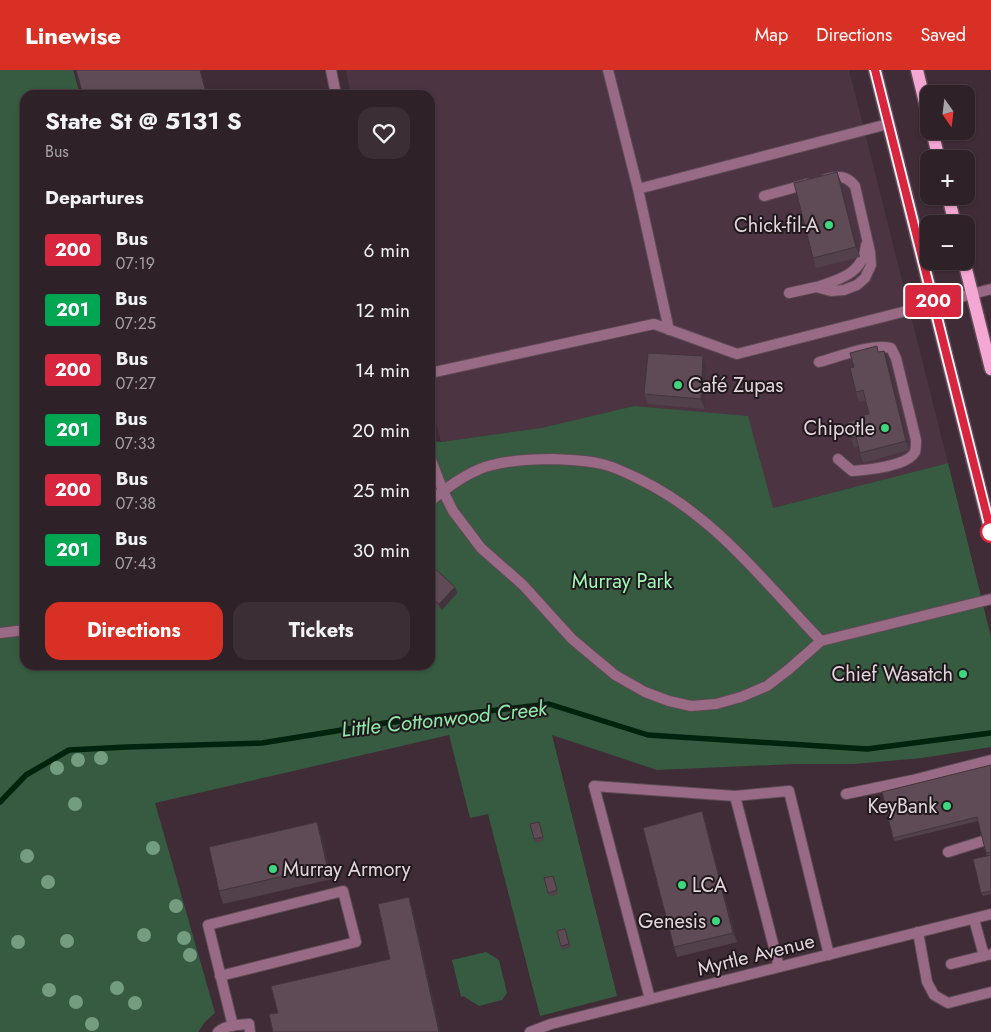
<!DOCTYPE html>
<meta charset="utf-8">
<style>
body{margin:0;font-family:Jost,sans-serif;background:#3b2e34;color:#f1f3f6;height:100vh;display:flex;flex-direction:column;font-size:19px;white-space:nowrap}
*{box-sizing:border-box;margin:0}
p{font-size:16px;color:#a7a3a8}
.icon{flex:none;width:28px;height:28px;fill:none;stroke:currentColor;stroke-width:2;stroke-linecap:round;stroke-linejoin:round}
.map{position:relative;flex:1;overflow:hidden}
.panel{position:absolute;left:20px;top:20px;width:415px;height:580px;display:flex;flex-direction:column;background:#2f2128;border-radius:15px;box-shadow:0 1px 4px #0004,0 0 0 1px #4a3e45}
.panel>*{flex:none}
.badge{padding:0 10px;border-radius:4px;font-size:18px;line-height:32px}
.needle{width:32px;rotate:166deg}
.buttons{position:absolute;left:920px;top:15px;display:grid;gap:10px}
.buttons a{display:grid;place-items:center;width:55px;height:55px;border-radius:10px;background:#2f2128;box-shadow:0 1px 4px #0004,0 0 0 1px #4a3e45;font-size:25px}
.map>.badge{position:absolute;translate:-50% -50%;box-shadow:0 0 0 2px #fff}
h2{padding:0 25px;font-size:19px;line-height:45px}
.round{display:grid;place-items:center;flex:none;width:52px;height:52px;border-radius:15px;background:#3b2e34}
.summary{display:flex;align-items:center;justify-content:space-between;height:85px;padding:0 25px}
h1{font-size:24px;font-weight:700;line-height:38px}
.button{display:flex;gap:10px;margin-top:auto;padding:10px 25px}
.button a{flex:1;height:58px;border-radius:15px;background:#d93025;color:#fff;font-size:20px;font-weight:700;line-height:58px;text-align:center}
.button a+a{background:#3b2e34;color:#f1f3f6}
ul{padding:0;list-style:none}
li{display:flex;align-items:center;gap:15px;height:60px;padding:0 25px}
li div{flex:1}
li b{display:block;font-size:19px}
li em{font-style:normal}
li .badge{min-width:55px;font-weight:700;text-align:center}
header{display:flex;align-items:center;gap:30px;box-sizing:border-box;height:70px;padding:0 25px;background:#d93025;color:#fff}
header strong{font-size:24px}
nav{display:flex;gap:28px;margin-inline-start:auto;font-size:18px}
.map>svg:first-child{display:block}
.built{fill:#4c3442}
.green{fill:#365b41}
.lines{fill:none;stroke-linecap:round;stroke-linejoin:round}
.stream{stroke:#00230e;stroke-width:5.5}
.service-casing{stroke:#5c4b54;stroke-width:12}
.minor-casing{stroke:#5c4b54;stroke-width:12}
.primary-casing{stroke:#5c4b54;stroke-width:15}
.service{stroke:#996a85;stroke-width:10}
.minor{stroke:#996a85;stroke-width:10}
.primary{stroke:#f4a7d3;stroke-width:12}
.tree{fill:#739d7e}
.wall{fill:#52404a}
.shaded-wall{fill:#42343c}
.building{fill:#5f4b56;stroke:#42343c}
.line-casing{stroke:#fff;stroke-width:11}
.line{stroke:#d7263d;stroke-width:8}
.poi-dot{fill:#3fd77d;stroke:#20181c;stroke-width:2}
.stop-dot{fill:#fff;stroke:#d7263d;stroke-width:2.5}
.labels{text-anchor:middle;dominant-baseline:central;stroke-width:4;stroke-linejoin:round;paint-order:stroke}
.poi-label{font-size:20px;fill:#e2d6dc;stroke:#20181c;text-anchor:end}
.park-label{font-size:20px;fill:#9dfab8;stroke:#20181c}
.street-label{font-size:20px;fill:#e2d6dc;stroke:#20181c}
.water-label{font-size:21px;font-style:italic;fill:#8eeaa9;stroke:#20181c}
</style>
<header>
<strong>Linewise</strong>
<nav><a>Map</a><a>Directions</a><a>Saved</a></nav>
</header>
<div class="map">
<svg width="991" height="962" viewBox="0 0 991 962">
<rect width="100%" height="100%" fill="#3f2c36"/>
<path class="built" d="M346,0h503l99,393 -175,45 -139,-102 -93,22 -100,14 -11,-43v-304h-79z"/>
<path class="green" d="M0,0h73l7,25h-55v570h405v-224l11,1 100,-14 93,-22 114,10 25,92 175,-45 43,174v110l-69,11 -68,6h-60l-137,6 -105,-35 65,261 -77,20 -52,-202 -18,4 -21,-83 -294,68 60,210 -10,9 -7,10h-198z
M486,882l13,8 8,33 -5,7 -23,6 -16,-10 -2,1 -9,-37z"/>
<g class="lines">
<path class="stream" d="M0,732l26,-27 43,-25 58,-3 135,-4 123,-20 164,-19 99,31 219,14 124,-16"/>
<defs>
<path id="service" d="M608,0l30,119
M764,126l43,-12
M817,217c23,-8 46,-13 49,-42
M789,223l27,-6 15,4 13,-1 13,-5 8,-7 6,-13 -1,-13 -15,-66c-9,-11 -16,-10 -29,-7
M669,260l-31,-141 250,-65
M819,292c20,-5 52,-19 72,-14l5,10 20,82c0,4 0,8 -1,12 -7,14 -49,18 -63,19l-14,-12
M430,303l224,-49 83,30 197,-50
M846,724l67,-14 78,-20
M735,726l44,171
M948,782l35,-11
M974,849l10,37
M918,862l9,50 7,13 14,8 43,-11
M951,894l40,-10
M220,906l136,-34 -13,-51 -135,34 25,101
M650,929l-56,-213 141,10 54,-5 40,164
M218,962c8,-7 20,-7 31,-8"/>
<path id="minor" d="M331,0l5,25
M934,234l57,-15
M430,387l13,34 10,20 28,37 42,37 49,54 43,36 30,17 24,9 22,5 25,-2 25,-7 26,-11 21,-16 33,-29 170,-42
M430,431c17,-13 35,-27 55,-34 22,-7 46,-8 68,-8 16,1 33,1 49,5 13,3 27,10 39,16 74,36 124,103 180,161
M0,563l25,-3
M249,954l1,8
M530,962l21,-8 440,-110"/>
<path id="primary" d="M875,0l116,463
M917,0l12,49
M932,61l7,28
M948,126l7,28
M964,191l27,108"/>
</defs>
<use href="#service" class="service-casing"/>
<use href="#minor" class="minor-casing"/>
<use href="#primary" class="primary-casing"/>
<use href="#service" class="service"/>
<use href="#minor" class="minor"/>
<use href="#primary" class="primary"/>
</g>
<g class="tree">
<circle cx="101" cy="688" r="7"/>
<circle cx="78" cy="690" r="7"/>
<circle cx="57" cy="698" r="7"/>
<circle cx="75" cy="734" r="7"/>
<circle cx="153" cy="778" r="7"/>
<circle cx="27" cy="786" r="7"/>
<circle cx="48" cy="812" r="7"/>
<circle cx="176" cy="836" r="7"/>
<circle cx="144" cy="865" r="7"/>
<circle cx="184" cy="868" r="7"/>
<circle cx="67" cy="871" r="7"/>
<circle cx="18" cy="872" r="7"/>
<circle cx="190" cy="885" r="7"/>
<circle cx="117" cy="918" r="7"/>
<circle cx="49" cy="920" r="7"/>
<circle cx="76" cy="932" r="7"/>
<circle cx="135" cy="933" r="7"/>
<circle cx="92" cy="954" r="7"/>
</g>
<path class="wall" d="M841,112l19,75 -44,11 -3,-10z
M879,282l9,8 21,90 -46,13 -5,-16 -4,1 -3,-10 13,-21 5,-3 -4,-14 -6,2 -3,-10 -2,-25z
M706,296l-1,43 -57,-5 -4,-10z
M430,503l25,14 2,6 -15,17 -12,-10z
M991,695v129l-8,2 -2,-3 6,-37 -9,-35 -83,20 -2,-3z
M702,741l3,10 32,121 -60,15 -3,-10z
M540,756l4,14 -8,3 -2,-4z
M321,765l11,44 -109,25 -4,-13z
M554,809l4,15 -9,2 -1,-3z
M565,859l6,18 -9,3 -1,-4z"/>
<path class="shaded-wall" d="M200,0l1,1 7,24 -3,-6z
M837,102l4,10 19,75 -4,-10z
M884,281l4,9 21,90 -3,-9z
M703,286l3,10 -1,43 -4,-10z
M455,517l2,6 -15,17 -3,-6z
M702,741l3,10 32,121 -4,-9z
M317,752l4,13 11,44 -5,-13z
M409,827l4,13 28,122h-2z"/>
<path class="building" d="M76,0h124l5,19h8v6h-130z
M837,102l19,75 -43,11 -19,-75z
M877,276l1,6 6,-1 22,90 -46,12 -4,-16 -5,1 -4,-16 17,-5v-2l5,-1 -6,-24 -7,2 -6,-24 4,-1 -4,-14z
M648,283l55,3 -2,43 -57,-5z
M434,498l21,19 -16,17 -9,-9v-22z
M991,695v87l-5,1 -9,-36 -84,21 -11,-46z
M702,741l31,122 -59,14 -31,-119z
M317,752l10,44 -108,25 -10,-44z
M539,752l4,15 -9,2 -4,-15z
M991,785v36l-10,2 -8,-34z
M553,806l4,14 -9,3 -4,-15z
M409,827l30,135h-166l-4,-18 9,-1 -7,-27 119,-27 -12,-55z
M565,859l4,15 -8,2 -4,-15z"/>
<g class="lines">
<defs>
<path id="line" d="M875,0l116,462"/>
</defs>
<use href="#line" class="line-casing"/>
<use href="#line" class="line"/>
</g>
<g class="poi-dot">
<circle cx="829" cy="155" r="5"/>
<circle cx="678" cy="315" r="5"/>
<circle cx="885" cy="358" r="5"/>
<circle cx="963" cy="604" r="5"/>
<circle cx="947" cy="736" r="5"/>
<circle cx="273" cy="799" r="5"/>
<circle cx="682" cy="815" r="5"/>
<circle cx="716" cy="851" r="5"/>
</g>
<circle class="stop-dot" cx="991" cy="462" r="10"/>
<g class="labels">
<g class="poi-label">
<text x="819" y="155">Chick-fil-A</text>
<text x="688" y="315" text-anchor="start">Café Zupas</text>
<text x="875" y="358">Chipotle</text>
<text x="953" y="604">Chief Wasatch</text>
<text x="937" y="736">KeyBank</text>
<text x="283" y="799" text-anchor="start">Murray Armory</text>
<text x="692" y="815" text-anchor="start">LCA</text>
<text x="706" y="851">Genesis</text>
</g>
<g class="park-label">
<text x="622" y="511">Murray Park</text>
</g>
<g class="street-label">
<text transform="translate(756 885) rotate(-14)">Myrtle Avenue</text>
</g>
<g class="water-label">
<text transform="translate(444 649) rotate(-6)">Little Cottonwood Creek</text>
</g>
</g>
</svg>
<div class="buttons">
<a><svg class="needle" viewBox="-14 -14 28 28"><path d="M0-13l5 13h-10z" fill="#e53935"/><path d="M0 13l5-13h-10z" fill="#a7a3a8"/></svg></a>
<a>+</a>
<a>−</a>
</div>
<b class="badge" style="left:933px;top:231px;background:#d7263d;color:#fff">200</b>
<section class="panel">
<div class="summary"><div><h1>State St @ 5131 S</h1><p>Bus</p></div><a class="round"><svg class="icon" aria-label="heart" viewBox="0 0 24 24"><path d="M12 20l-8-8c-3-5 5-10 8-4 3-6 11-1 8 4z"/></svg></a></div>
<h2>Departures</h2>
<ul>
<li><span class="badge" style="background:#d7263d;color:#fff">200</span><div><b>Bus</b><p>07:19</p></div><em>6 min</em></li>
<li><span class="badge" style="background:#00a651;color:#fff">201</span><div><b>Bus</b><p>07:25</p></div><em>12 min</em></li>
<li><span class="badge" style="background:#d7263d;color:#fff">200</span><div><b>Bus</b><p>07:27</p></div><em>14 min</em></li>
<li><span class="badge" style="background:#00a651;color:#fff">201</span><div><b>Bus</b><p>07:33</p></div><em>20 min</em></li>
<li><span class="badge" style="background:#d7263d;color:#fff">200</span><div><b>Bus</b><p>07:38</p></div><em>25 min</em></li>
<li><span class="badge" style="background:#00a651;color:#fff">201</span><div><b>Bus</b><p>07:43</p></div><em>30 min</em></li>
</ul>
<div class="button"><a>Directions</a><a>Tickets</a></div>
</section>
</div>
